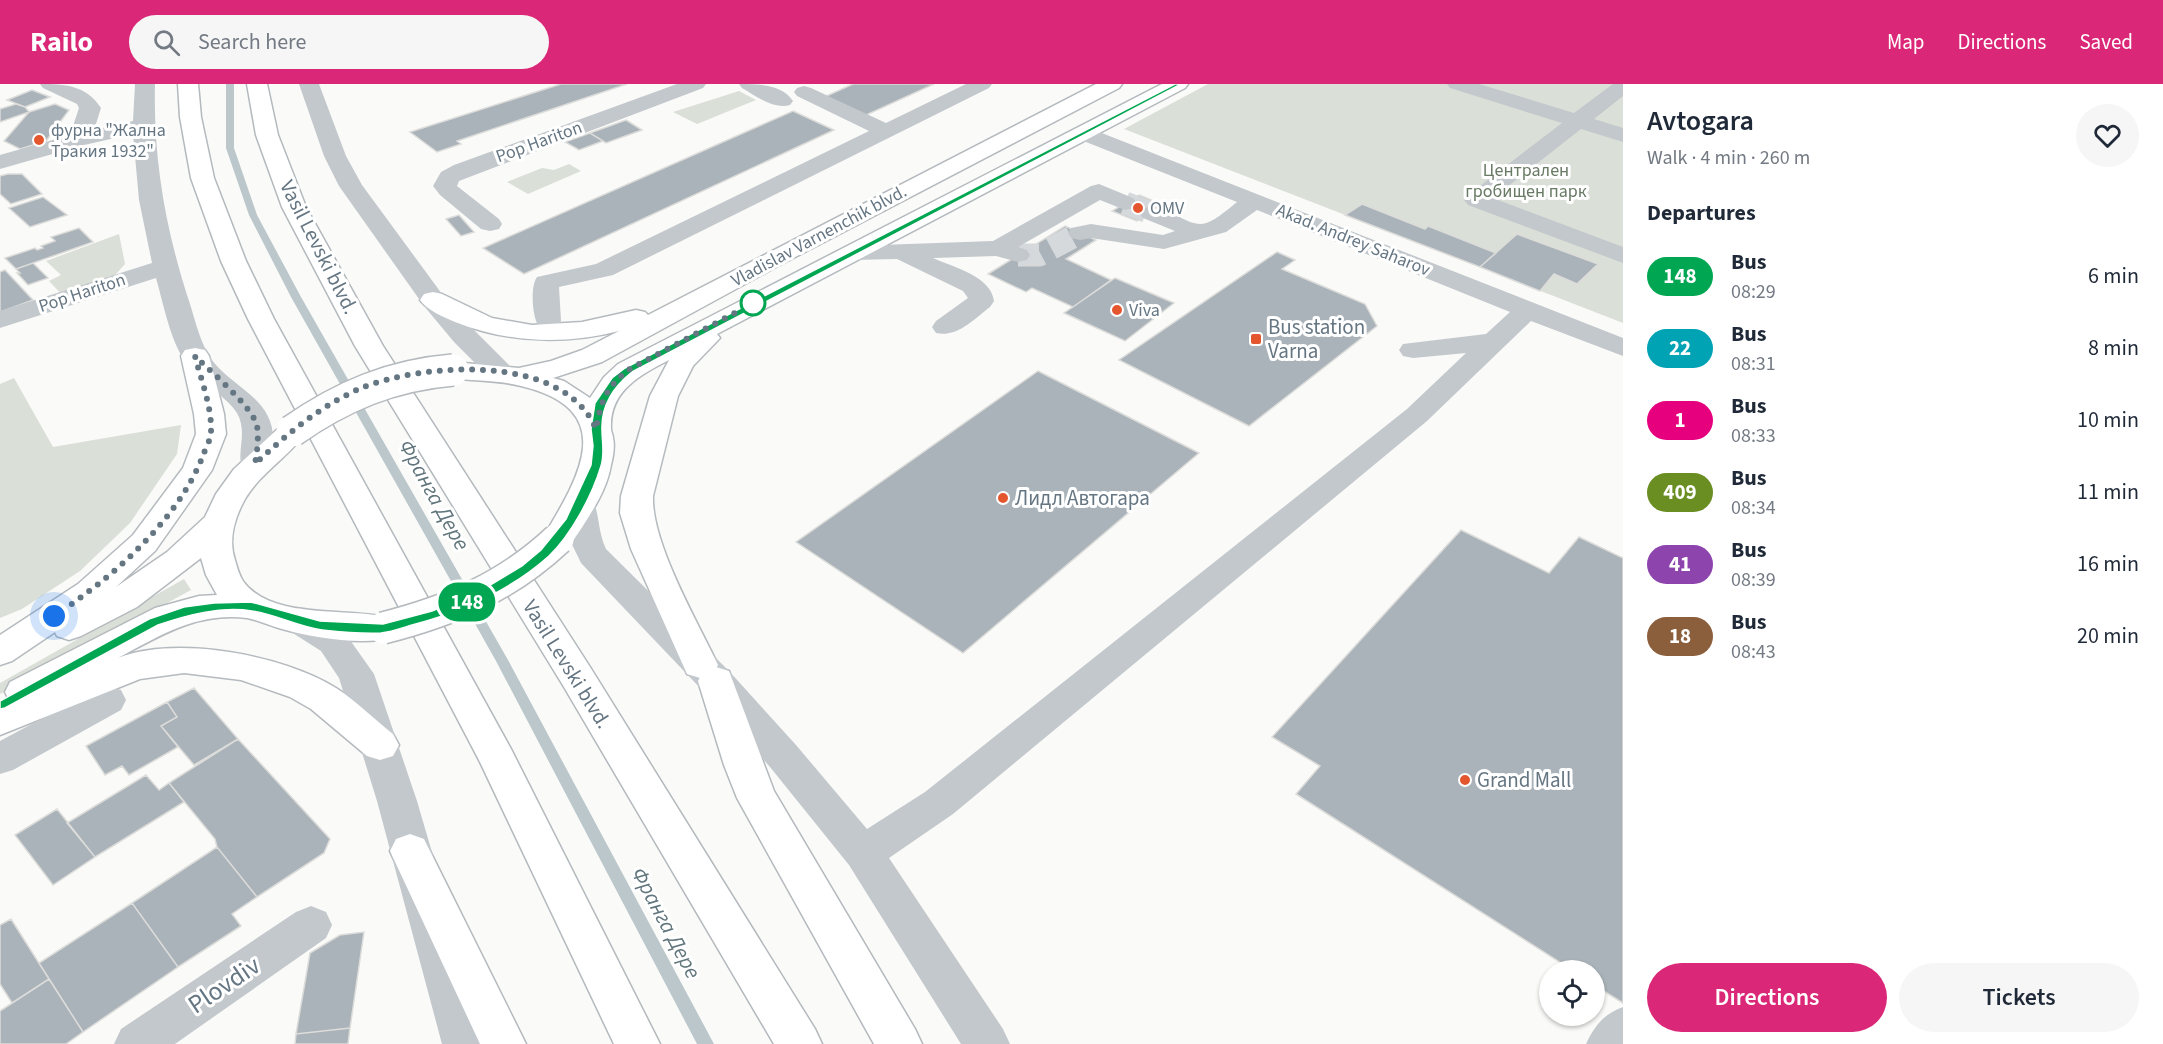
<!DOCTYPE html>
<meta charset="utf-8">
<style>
body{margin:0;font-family:"Source Sans 3",sans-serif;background:#f6f6f7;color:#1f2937;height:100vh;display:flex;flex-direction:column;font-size:22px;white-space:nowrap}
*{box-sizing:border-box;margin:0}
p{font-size:20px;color:#747a83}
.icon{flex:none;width:33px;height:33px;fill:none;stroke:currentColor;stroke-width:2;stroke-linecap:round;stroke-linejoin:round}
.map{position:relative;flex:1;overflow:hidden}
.drawer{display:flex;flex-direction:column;background:#fff;width:540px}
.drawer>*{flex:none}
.badge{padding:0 12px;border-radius:20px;font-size:21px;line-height:39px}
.buttons{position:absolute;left:1539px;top:876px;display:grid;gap:12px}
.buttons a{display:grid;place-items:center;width:66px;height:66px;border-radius:50%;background:#fff;box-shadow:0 2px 4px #0004;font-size:30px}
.you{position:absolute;width:30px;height:30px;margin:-15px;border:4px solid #fff;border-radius:50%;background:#1a73e8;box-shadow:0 0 0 9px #1a73e833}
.map>.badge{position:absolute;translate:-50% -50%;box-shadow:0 0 0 3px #fff}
h2{padding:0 24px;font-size:22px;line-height:54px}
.round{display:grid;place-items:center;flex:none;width:63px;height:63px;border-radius:32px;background:#f6f6f7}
.overview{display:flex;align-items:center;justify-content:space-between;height:102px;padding:0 24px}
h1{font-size:28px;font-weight:600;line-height:45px}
.button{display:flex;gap:12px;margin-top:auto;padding:12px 24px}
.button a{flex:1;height:69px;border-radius:36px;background:#db2777;color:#fff;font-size:24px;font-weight:600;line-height:69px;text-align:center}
.button a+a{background:#f6f6f7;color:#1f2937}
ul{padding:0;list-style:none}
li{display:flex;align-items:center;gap:18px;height:72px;padding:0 24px}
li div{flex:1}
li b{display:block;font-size:22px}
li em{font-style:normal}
li .badge{min-width:66px;font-weight:700;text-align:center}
header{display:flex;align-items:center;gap:36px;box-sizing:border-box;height:84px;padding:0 30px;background:#db2777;color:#fff}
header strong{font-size:28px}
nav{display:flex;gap:33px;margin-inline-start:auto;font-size:21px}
.search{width:420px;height:54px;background:#f6f6f7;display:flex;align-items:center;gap:15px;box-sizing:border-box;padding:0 21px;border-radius:33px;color:#747a83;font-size:22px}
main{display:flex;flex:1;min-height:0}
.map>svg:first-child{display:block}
.green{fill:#dadfd7}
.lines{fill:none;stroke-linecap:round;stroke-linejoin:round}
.stream{fill:#bbc7cb;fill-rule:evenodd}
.building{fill:#aab3b9;stroke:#dcdcda;stroke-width:1.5}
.minor-tunnel{stroke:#d5d9db;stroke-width:23;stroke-dasharray:23 12;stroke-linecap:butt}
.major-casing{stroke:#b5babe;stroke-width:3}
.highway-casing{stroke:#b4b9bd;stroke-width:3}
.minor{fill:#c3c8cc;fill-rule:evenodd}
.major{fill:#fff;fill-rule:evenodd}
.highway{fill:#fff;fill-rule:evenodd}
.major-bridge-casing{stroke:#b5babe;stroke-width:34;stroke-linecap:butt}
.major-bridge{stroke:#fff;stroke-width:31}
.line{fill:#00a651;stroke:#fff;stroke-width:1.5}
.walk{stroke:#657683;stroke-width:6;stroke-dasharray:0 10.8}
.poi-dot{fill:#e4572e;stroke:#fff;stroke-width:2}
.stop-dot{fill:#fff;stroke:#00a651;stroke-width:3}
.labels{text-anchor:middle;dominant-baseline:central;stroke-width:6;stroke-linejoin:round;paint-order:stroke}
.far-poi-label{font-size:18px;fill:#657683;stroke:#fff;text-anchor:start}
.far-street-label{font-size:18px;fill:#657683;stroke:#fff}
.far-park-label{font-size:18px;fill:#687a64;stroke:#fff}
.street-label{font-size:21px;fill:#657683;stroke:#fff}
.poi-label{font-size:21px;fill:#657683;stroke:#fff;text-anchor:start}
.water-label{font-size:22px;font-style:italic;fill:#60757c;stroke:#fff}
.near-street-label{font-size:26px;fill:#657683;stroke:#fff}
</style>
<header>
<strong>Railo</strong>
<div class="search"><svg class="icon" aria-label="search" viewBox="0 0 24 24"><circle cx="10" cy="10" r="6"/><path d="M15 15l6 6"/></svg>Search here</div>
<nav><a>Map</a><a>Directions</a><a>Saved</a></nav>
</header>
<main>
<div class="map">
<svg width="1623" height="960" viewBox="0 0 1623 960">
<rect width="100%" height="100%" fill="#fafaf8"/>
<path class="green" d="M1208,0h415v239l-499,-194z
M739,7l17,9 -59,24 -24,-12z
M569,80l12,7 -53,23 -21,-12 35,-14 12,2z
M119,150l6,30 -19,21 -41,13 -16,-17 12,-6 -15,-14z
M14,294l39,69 128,-22 -4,29 -47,69 -50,48 -58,38 -22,9v-234z
M184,495l7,11 -191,104v-11z"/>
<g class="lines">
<path class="stream" d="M226,0h8v64l23,67 44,82 207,363 206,384h-17l-201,-383 -205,-364 -42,-82 -23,-67z"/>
</g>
<path class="building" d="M561,0h66l-170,57 4,3 -24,8 -27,-20z
M853,0h81l-70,32 -42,-18z
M32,6l18,7 -25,10 -18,-7z
M16,20l9,3 4,5 -29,10v-13z
M55,20l14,6 -23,31 -26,8 -16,-8 25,-29z
M793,27l41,19 -310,144 -41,-26z
M626,36l16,10 -36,13 -16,-10z
M590,49l13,8 -24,9 -14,-8z
M8,90h14l20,20 -31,10 -11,-10v-18z
M1139,111l24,10 -26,16 -25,-10z
M43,113l24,18 -37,12 -21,-19z
M1362,120l63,25 3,-3 68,27 -16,14 -135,-52z
M459,131l15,17 -13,4 -15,-17z
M1065,142l31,14 -30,19 45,21 -38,27 -41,-19 -6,4 -38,-18z
M79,144l14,14 -77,27 -11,-11 30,-10 2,2 6,-2 -2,-2 14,-5 -4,-4z
M1517,150l81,30 -21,20 -23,-10 -14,17 -60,-24z
M1277,168l18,8 -13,9 83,35 12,22 -128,100 -130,-66z
M33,179l15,15 -20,7 -11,-12h3l-4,-4z
M5,186l28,30 -33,12v-40z
M1115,194l59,25 -49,38 -61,-28z
M1038,287l161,82 -236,200 -167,-111z
M1461,446l88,43 30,-36 44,21v445l-29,-18v-15h-22l-276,-176 24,-28 -48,-29z
M194,604l44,51 -44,26 -33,-39 16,-9 -10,-15z
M167,618l10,15 -16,9 17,21 -49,28 -7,-9 -17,9 -19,-29z
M238,655l92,100 -6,14 -67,44 -40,-50 -2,-8 -46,-56z
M146,691l13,15 10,-7 15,19 -89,55 -28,-34z
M57,725l38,48 -42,28 -38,-50z
M217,763l40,50 -25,17 9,12 -63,41 -46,-64z
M132,819l46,64 -95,65 -44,-69z
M11,835l38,60 -37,24 -12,-19v-59z
M364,848l-14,96 -54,6 14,-81 30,-18z
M49,895l34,53 -17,12h-66v-33z
M350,944l-2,16h-53l1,-10z"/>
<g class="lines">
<path class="minor-tunnel" d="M1125,119l26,10
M1018,171h21l41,-22"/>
<defs>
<path id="major" d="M1096,0h26l-3,4 -341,178 -176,96 -49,16 11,3 26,17 14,-21 14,-13 544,-280h26l-3,4 -468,246 3,4 -27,28 -15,30 -25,100c-2,46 44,125 65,169l-5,9 -13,4 -13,-4 -56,-125 -11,-36 1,-17 29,-100 19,-36c-29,15 -60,31 -58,69 0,3 2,6 2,9 2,8 0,19 -2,27 -5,30 -26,57 -42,82l-11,3 -11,-3 -5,-8c36,-60 80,-129 -21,-153 -26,-7 -53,-4 -78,-10l-4,-6 4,-6 10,-2 66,6 32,-7 31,-11 37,-19c-56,14 -110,12 -164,-9 -12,-5 -28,-12 -35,-22l4,-6 9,-2 9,2 50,24 40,7 50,-3 54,-12 9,2 3,3z
M195,264l10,2 4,6 15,58 2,20 -14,36 -57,81 -39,36 51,-35 38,-35 11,-23 18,-25 48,-44 10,-3 10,3 5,6c-17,25 -46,41 -62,68 -10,18 -17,41 -10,61 2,7 4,15 8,21 29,41 111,25 152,38l5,9 -5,9c-30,9 -82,1 -113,-8 -11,-3 -24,-9 -35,-11 -51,-6 -87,18 -129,40 58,-23 165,-3 218,30 20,13 38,31 57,46l6,11 -6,11 -13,4 -13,-4 -56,-47 -21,-12 -49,-17 -57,-7 -44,6 -140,56v-29l10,-4 -5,-10 5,-10 145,-74 44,-12 18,-1 -11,-20 -5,-17 -64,49 -56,29 -12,4 -12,-4 -2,-4 -43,29 -12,4v-30l78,-51 55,-49 50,-67 13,-34 -2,-20 -13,-58 4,-6z"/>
<path id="highway" d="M178,0h20l3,33 13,61 32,83 28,58 237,430 149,295h-46l-134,-282 -232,-443 -27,-58 -30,-83 -11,-61z
M247,0h20l11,51 28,72 77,139 207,321 225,362 7,15h-48l-210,-357 -209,-341 -73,-139 -26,-72z
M716,583l13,4 45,120 141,238 7,15h-48l-137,-246 -13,-33 -26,-84 5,-10z
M410,750l14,5 102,205h-46l-90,-193 6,-12z"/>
</defs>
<use href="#major" class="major-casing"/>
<use href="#highway" class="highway-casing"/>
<path class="minor" d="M40,0c25,0 46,1 61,24l-7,22 39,-9 2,-37h20c-2,76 11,148 35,220 5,16 9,33 17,48 18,35 70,43 66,93 -1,10 -2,18 -7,26l-11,3 -11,-3c-10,-15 5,-37 -7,-58 -10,-16 -31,-26 -44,-41 -22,-24 -28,-63 -37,-94l-156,50v-17l152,-48 -13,-63 -6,-66 -49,11 -84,24v-14l70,-20 9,-27 -2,-4 -34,-16z
M299,0h20l27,72 16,29 80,109 32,36 36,36 4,6 -4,6 -10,2 -10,-2 -36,-36 -30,-36 -85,-120 -15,-30z
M677,0h29l-3,4 -244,93 -2,5 42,33 3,5 -3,5 -9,2 -9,-2 -41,-34 -7,-9 8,-14 13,-7z
M739,0c18,0 43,0 54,17l-3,4c-16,5 -34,-9 -48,-17z
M966,0h26l-3,4 -376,187 -54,12 2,34 -4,6 -9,2 -9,-2c-7,-10 -9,-40 -2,-50l59,-13 273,-133 -72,-35 -3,-4 3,-4 7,-2 7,2 75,35z
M1447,0h32l95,29 39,-29h10v12l-29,23 29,9v14l-42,-13 -88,69 130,49v16l-155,-58 -4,-5 4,-5 94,-72 -112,-35z
M1084,42l539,212v18l-92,-35 -104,100 -474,393 -64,44 114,171 7,15h-49l-112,-179 -79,-98 -67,-76 -122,-128 -14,-29 -3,-30 5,-7 11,-3 11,3c9,14 6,33 15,52l123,122 67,74 71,84 58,-37 482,-383 59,-56 -53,5 -10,-2 -4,-6 4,-6 83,-10 24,-22 -253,-102 -31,22 -62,17 -73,-11 -11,2 -9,-2 -3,-5 3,-5 20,-4 72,11 12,-4 -32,-13 -4,-5 4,-5c23,-6 39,16 58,16 11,0 27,-15 36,-22l-161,-64 -3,-5 3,-5z
M1099,100l34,14 4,5 -4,5 -8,2 -25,-10 -82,47 9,3 3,5 -3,5 -9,2 -22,-6 -63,2c20,9 58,18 61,43l-4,6c-16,12 -33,31 -54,26l-4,-6 4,-6 32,-23 -5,-7 -66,-32 -45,1 -9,-2 -3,-5 3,-5 9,-2 141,-5 98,-55z
M300,524l12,4 33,21 29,41 43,127 71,243h-46l-65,-243 -38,-123 -18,-27 -33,-21 -5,-9 5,-9z
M108,602l13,4 5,10 -5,10 -108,60 -13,4v-33l95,-51z
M311,822l15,6 6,13 -6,13 -151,106h-61l7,-15 175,-117z
M1623,923v37h-37c9,-19 18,-30 37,-37z"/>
<use href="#major" class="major"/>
<use href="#highway" class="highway"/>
<defs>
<path id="major-bridge" d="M292,347c50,-35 100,-56 161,-61
M383,544c67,-17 124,-41 175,-89"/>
</defs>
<use href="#major-bridge" class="major-bridge-casing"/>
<use href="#major-bridge" class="major-bridge"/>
</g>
<path class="line" d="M1175,0h6l-549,288c-19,15 -31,34 -30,58 0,12 3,24 -1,36 -9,30 -30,69 -52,90 -39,35 -88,56 -137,69 -10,3 -21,7 -31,8 -19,1 -40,-1 -59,-3 -24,-3 -47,-16 -70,-19 -32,-5 -65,4 -94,14l-153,83 -5,1v-8l149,-82 35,-12 30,-4 37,-1 69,19 63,3 49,-13 45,-18 45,-27 19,-16 25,-31 25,-54 2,-19 -2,-17 4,-26 17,-25 13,-10z"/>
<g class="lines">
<path class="walk" d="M54,532c58,-38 125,-96 150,-163 2,-6 7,-14 7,-21 1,-25 -10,-52 -16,-76 15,15 58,51 62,70 2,13 0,26 -2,38 32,-30 64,-57 104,-75 64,-27 205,-36 237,40 5,-28 9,-40 32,-59l131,-70 -6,3"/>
</g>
<g class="poi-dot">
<circle cx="39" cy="56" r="6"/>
<circle cx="1138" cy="124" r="6"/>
<circle cx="1117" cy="226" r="6"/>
<rect x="1250" y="249" width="12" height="12" rx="3"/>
<circle cx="1003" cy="414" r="6"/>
<circle cx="1465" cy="696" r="6"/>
</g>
<circle class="stop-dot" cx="753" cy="219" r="12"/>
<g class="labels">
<g class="far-poi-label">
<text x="51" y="46">фурна "Жална<tspan x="51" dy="21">Тракия 1932"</tspan></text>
<text x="1150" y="124">OMV</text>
<text x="1129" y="226">Viva</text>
</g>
<g class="far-street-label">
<text transform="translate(539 58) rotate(-20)">Pop Hariton</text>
<text transform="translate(819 152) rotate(-28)">Vladislav Varnenchik blvd.</text>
<text transform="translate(1353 156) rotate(22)">Akad. Andrey Saharov</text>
<text transform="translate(82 209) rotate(-18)">Pop Hariton</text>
</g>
<g class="far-park-label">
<text x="1526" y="86">Централен<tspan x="1526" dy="21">гробищен парк</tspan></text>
</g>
<g class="street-label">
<text transform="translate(319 163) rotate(63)">Vasil Levski blvd.</text>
<text transform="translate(567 580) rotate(58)">Vasil Levski blvd.</text>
</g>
<g class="poi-label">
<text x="1268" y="243">Bus station<tspan x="1268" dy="24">Varna</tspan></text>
<text x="1015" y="414">Лидл Автогара</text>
<text x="1477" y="696">Grand Mall</text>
</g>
<g class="water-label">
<text transform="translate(434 411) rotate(61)">Франга Дере</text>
<text transform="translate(666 839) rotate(62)">Франга Дере</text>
</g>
<g class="near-street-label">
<text transform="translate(224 901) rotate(-34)">Plovdiv</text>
</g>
</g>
</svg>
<div class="buttons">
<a><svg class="icon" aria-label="locate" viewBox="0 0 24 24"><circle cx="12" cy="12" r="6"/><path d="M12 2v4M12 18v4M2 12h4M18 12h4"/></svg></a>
</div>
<div class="you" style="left:54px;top:532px"></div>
<b class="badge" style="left:467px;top:518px;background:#00a651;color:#fff">148</b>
</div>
<section class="drawer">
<div class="overview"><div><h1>Avtogara</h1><p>Walk · 4 min · 260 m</p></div><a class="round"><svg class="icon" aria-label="heart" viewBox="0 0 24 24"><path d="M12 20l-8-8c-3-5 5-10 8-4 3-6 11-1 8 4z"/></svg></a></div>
<h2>Departures</h2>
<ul>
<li><span class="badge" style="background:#00a651;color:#fff">148</span><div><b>Bus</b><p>08:29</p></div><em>6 min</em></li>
<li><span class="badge" style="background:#00a3b4;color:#fff">22</span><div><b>Bus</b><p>08:31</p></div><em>8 min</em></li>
<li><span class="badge" style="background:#e6007e;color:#fff">1</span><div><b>Bus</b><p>08:33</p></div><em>10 min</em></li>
<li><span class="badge" style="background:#6b8e23;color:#fff">409</span><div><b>Bus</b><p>08:34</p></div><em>11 min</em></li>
<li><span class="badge" style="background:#8e44ad;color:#fff">41</span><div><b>Bus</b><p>08:39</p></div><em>16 min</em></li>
<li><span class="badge" style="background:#8b5e3c;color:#fff">18</span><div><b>Bus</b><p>08:43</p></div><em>20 min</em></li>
</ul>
<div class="button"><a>Directions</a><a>Tickets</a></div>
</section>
</main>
